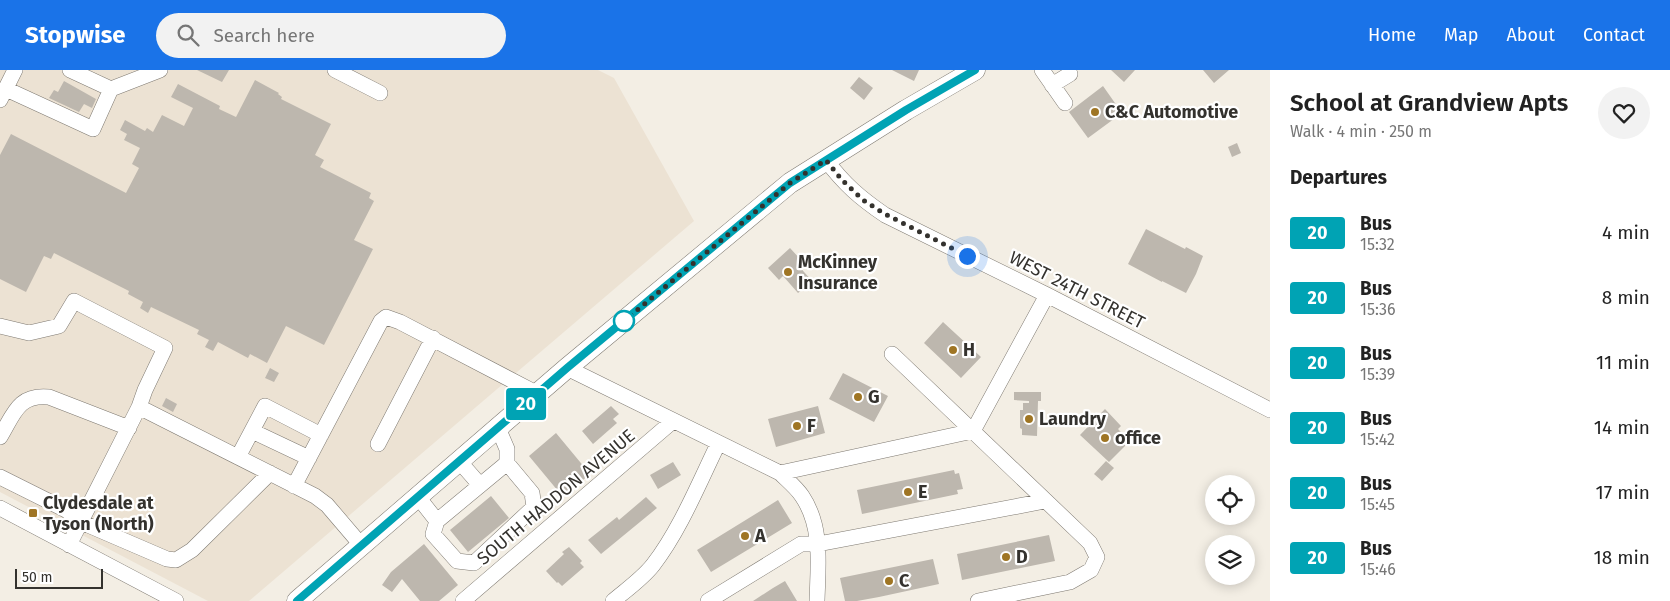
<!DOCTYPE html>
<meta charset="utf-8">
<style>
body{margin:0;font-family:"Fira Sans",sans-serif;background:#f2f2f2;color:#222;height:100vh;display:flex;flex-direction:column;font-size:19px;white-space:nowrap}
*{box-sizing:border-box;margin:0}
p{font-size:16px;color:#767676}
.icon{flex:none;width:28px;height:28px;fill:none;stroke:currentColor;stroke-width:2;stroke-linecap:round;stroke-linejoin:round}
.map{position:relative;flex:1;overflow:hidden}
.drawer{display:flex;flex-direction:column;background:#fff;width:400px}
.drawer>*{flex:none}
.badge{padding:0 10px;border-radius:4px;font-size:18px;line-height:32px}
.buttons{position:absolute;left:1205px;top:405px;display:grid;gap:10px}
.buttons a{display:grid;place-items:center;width:50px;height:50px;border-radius:50%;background:#fff;box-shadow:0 2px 12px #0003;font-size:25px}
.scale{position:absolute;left:15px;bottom:12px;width:88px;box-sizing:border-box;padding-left:5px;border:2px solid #34322e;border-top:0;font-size:14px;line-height:18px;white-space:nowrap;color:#34322e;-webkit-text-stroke:4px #fff;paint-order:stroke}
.you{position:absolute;width:25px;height:25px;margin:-12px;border:4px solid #fff;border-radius:50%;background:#1a73e8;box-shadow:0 0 0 8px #1a73e833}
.map>.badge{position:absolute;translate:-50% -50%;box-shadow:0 0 0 2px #fff}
h2{padding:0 20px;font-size:19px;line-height:45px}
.round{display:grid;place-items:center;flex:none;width:52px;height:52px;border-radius:26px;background:#f2f2f2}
.overview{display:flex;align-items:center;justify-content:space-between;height:85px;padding:0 20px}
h1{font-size:24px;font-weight:600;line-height:38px}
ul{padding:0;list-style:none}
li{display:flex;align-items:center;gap:15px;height:65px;padding:0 20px}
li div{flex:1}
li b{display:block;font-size:19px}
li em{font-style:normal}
li .badge{min-width:55px;font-weight:700;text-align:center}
header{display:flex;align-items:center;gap:30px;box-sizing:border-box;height:70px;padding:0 25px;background:#1a73e8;color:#fff}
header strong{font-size:24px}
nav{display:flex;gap:28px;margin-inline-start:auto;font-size:18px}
.search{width:350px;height:45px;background:#f2f2f2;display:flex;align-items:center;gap:12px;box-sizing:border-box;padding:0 18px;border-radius:28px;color:#767676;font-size:19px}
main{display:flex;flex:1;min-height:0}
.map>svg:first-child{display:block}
.built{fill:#ece2d3}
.building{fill:#bdb7ae}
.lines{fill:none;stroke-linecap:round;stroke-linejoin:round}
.minor-casing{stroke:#7e7971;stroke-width:16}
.major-casing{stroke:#7e7971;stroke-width:21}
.minor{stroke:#fff;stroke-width:15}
.major{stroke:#fff;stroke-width:20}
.line-casing{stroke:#fff;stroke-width:11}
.line{stroke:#00a3b4;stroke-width:8}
.walk{stroke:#34322e;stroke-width:5;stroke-dasharray:0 9}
.poi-dot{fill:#9f7524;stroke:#fff;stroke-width:2}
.stop-dot{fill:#fff;stroke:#00a3b4;stroke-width:2.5}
.labels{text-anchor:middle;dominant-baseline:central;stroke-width:4.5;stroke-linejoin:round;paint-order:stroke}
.poi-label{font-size:18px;font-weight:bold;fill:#34322e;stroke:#fff;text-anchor:start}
.street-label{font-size:18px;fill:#34322e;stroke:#fff}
</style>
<header>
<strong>Stopwise</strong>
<div class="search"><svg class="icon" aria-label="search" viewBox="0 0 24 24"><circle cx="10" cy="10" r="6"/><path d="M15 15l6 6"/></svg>Search here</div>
<nav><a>Home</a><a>Map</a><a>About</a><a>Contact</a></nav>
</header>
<main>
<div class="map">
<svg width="1270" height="531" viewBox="0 0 1270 531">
<rect width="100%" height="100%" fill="#f3eee4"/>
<path class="built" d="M0,0h598l16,8 80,143 -445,380h-41l-208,-109z"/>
<path class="building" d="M197,0h32l-7,12z
M892,0h27l-5,11z
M1111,0h24l-11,12z
M1203,0h26l-15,13z
M859,7l14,11 -9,12 -14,-12z
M255,10l24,13 -1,1 4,3 -1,2 50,25 -16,31 9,5 -4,7 51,26 -2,5 5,3 -20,39 19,9 -49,96 -38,-19 -19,37 -17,-9 -2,4 -30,-16 -5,9 -8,-4 4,-7 -12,-6 2,-4 -48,-23 -3,6 -8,-5 3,-6 -15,-8 1,-3 -75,-38 -3,6 -7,-3 -18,36 -26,-13v-124l11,-21 115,59 13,-25 -7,-4 8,-16 -16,-8 3,-6 -7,-4 5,-10 20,11 2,-3 6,4 9,-17 22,11 9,-18 -22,-11 7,-13 42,22 -1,3 17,8z
M64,11l32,18 -4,9 -8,-4 -5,8 -30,-14 5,-8 4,2z
M1103,16l19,27 -34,25 -19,-26z
M1237,73l4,10 -9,4 -4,-10z
M1146,159l39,20 1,-2 17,9 -7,18 -10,19 -24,-12v1l-34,-18z
M790,178l11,12 -4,4 15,17 -14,12 -15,-17 -4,4 -11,-12z
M943,252l38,35 -20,21 -37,-35z
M270,298l9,5 -5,9 -9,-4z
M843,303l45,23 -14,26 -45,-23z
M1014,322h27v9h-3l-1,35 -15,-1v-6l-2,-1v-18h3v-7h6v-2l-15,-1z
M166,328l11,6 -4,8 -11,-6z
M611,336l8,8 -6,5 4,4 -24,21 -11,-13z
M818,336l7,27 -49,14 -8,-28z
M1105,339l16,17 -3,3 12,12 -21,21 -29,-27z
M556,363l34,41 -27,23 -34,-41z
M1106,391l8,7 -12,13 -8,-7z
M673,392l8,13 -23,14 -8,-14z
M954,400l1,4 4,-1 4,16 -6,1 1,4 -96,20 -5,-24z
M491,426l18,22 -41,34 -18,-22z
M646,427l11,11 -56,46 -13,-14 29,-23 2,3z
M778,430l14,23 -81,49 -14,-22z
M1049,465l6,26 -93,19 -5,-26z
M424,474l34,41 -19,16h-19l-18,-22 -10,13 -10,-7 9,-13z
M569,477l13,14 -2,2 4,4 -22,19 -4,-4 -1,1 -11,-12 18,-17 -2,-2z
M933,489l6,25 -60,13 -22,4h-12l-5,-23z
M785,511l12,20h-44l20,-13z"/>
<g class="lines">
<defs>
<path id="minor" d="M70,0l41,19 49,-19
M335,0l45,23
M1042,0l23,33
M1052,15l18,-11
M6,19l87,40 18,-40
M0,30l15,-30
M826,90c18,24 34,38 59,55l162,80 223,115
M0,256l29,7 30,-7 15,-25 91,47 -20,42 -6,17
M892,284l198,189 7,14 -6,13 -21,12 -92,19
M567,298l213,105 193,-42 74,-136
M252,361l57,27
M0,367c14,-23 18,-43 49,-40l80,31
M378,374l55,-106
M238,387l27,-51 56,29
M459,391l21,24
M780,403c7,7 16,14 22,23 21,31 16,69 15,105
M0,407l66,33 15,12 86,37 9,1 16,-10 78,-77
M294,416l87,-165 5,-4 14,5 138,72
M418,427l19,24 -4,13 24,27 17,2 60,-56 -2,-14 -25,-30v-14l-9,-21
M0,438l176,93
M437,451l70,-58
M69,475l70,-138 176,89 12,9 35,41
M463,531l210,-180
M613,531c13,-11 29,-22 40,-36 27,-35 46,-82 65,-121
M708,531l93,-57h17l227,-43"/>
<path id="major" d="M297,531l270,-233 223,-185 116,-73 69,-40"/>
</defs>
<use href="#minor" class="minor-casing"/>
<use href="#major" class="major-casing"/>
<use href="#minor" class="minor"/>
<use href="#major" class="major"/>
</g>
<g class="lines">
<defs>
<path id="line" d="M297,531l270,-233 223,-185 116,-73 69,-40"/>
</defs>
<use href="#line" class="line-casing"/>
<use href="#line" class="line"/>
<path class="walk" d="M624,251l166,-138 36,-23 16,20 21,20 22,14 82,42"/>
</g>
<g class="poi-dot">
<circle cx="1095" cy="42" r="5"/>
<circle cx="788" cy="202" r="5"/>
<circle cx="953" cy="280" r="5"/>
<circle cx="858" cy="327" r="5"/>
<circle cx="1029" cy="349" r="5"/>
<circle cx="797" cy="356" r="5"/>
<circle cx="1105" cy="368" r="5"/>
<circle cx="908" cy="422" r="5"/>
<rect x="28" y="438" width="10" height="10" rx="2.5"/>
<circle cx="745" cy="466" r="5"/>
<circle cx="1006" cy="487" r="5"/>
<circle cx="889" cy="511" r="5"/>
</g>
<circle class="stop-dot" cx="624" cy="251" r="10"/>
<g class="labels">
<g class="poi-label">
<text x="1105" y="42">C&amp;C Automotive</text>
<text x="798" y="192">McKinney<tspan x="798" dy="21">Insurance</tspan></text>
<text x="963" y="280">H</text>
<text x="868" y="327">G</text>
<text x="1039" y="349">Laundry</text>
<text x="807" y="356">F</text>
<text x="1115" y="368">office</text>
<text x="918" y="422">E</text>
<text x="43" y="433">Clydesdale at<tspan x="43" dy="21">Tyson (North)</tspan></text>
<text x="755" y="466">A</text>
<text x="1016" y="487">D</text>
<text x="899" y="511">C</text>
</g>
<g class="street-label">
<text transform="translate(1077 220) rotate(27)">WEST 24TH STREET</text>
<text transform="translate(556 427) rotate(-40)">SOUTH HADDON AVENUE</text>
</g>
</g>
</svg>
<div class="buttons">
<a><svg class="icon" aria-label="locate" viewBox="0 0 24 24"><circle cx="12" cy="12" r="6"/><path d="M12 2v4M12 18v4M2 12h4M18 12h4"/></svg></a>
<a><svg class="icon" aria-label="layers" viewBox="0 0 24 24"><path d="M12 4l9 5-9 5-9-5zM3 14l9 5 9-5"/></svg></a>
</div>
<div class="scale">50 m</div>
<div class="you" style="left:967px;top:186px"></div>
<b class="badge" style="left:526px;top:334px;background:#00a3b4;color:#fff">20</b>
</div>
<section class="drawer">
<div class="overview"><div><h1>School at Grandview Apts</h1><p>Walk · 4 min · 250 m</p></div><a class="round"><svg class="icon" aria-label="heart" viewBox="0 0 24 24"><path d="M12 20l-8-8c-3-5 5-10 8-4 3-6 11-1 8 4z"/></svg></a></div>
<h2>Departures</h2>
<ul>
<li><span class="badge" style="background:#00a3b4;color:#fff">20</span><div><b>Bus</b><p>15:32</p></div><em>4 min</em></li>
<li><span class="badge" style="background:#00a3b4;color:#fff">20</span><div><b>Bus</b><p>15:36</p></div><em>8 min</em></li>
<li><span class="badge" style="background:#00a3b4;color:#fff">20</span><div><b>Bus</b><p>15:39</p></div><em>11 min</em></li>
<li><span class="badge" style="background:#00a3b4;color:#fff">20</span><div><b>Bus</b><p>15:42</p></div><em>14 min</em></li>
<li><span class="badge" style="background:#00a3b4;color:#fff">20</span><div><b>Bus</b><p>15:45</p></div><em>17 min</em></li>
<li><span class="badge" style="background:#00a3b4;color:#fff">20</span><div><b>Bus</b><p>15:46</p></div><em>18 min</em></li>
</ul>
</section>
</main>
